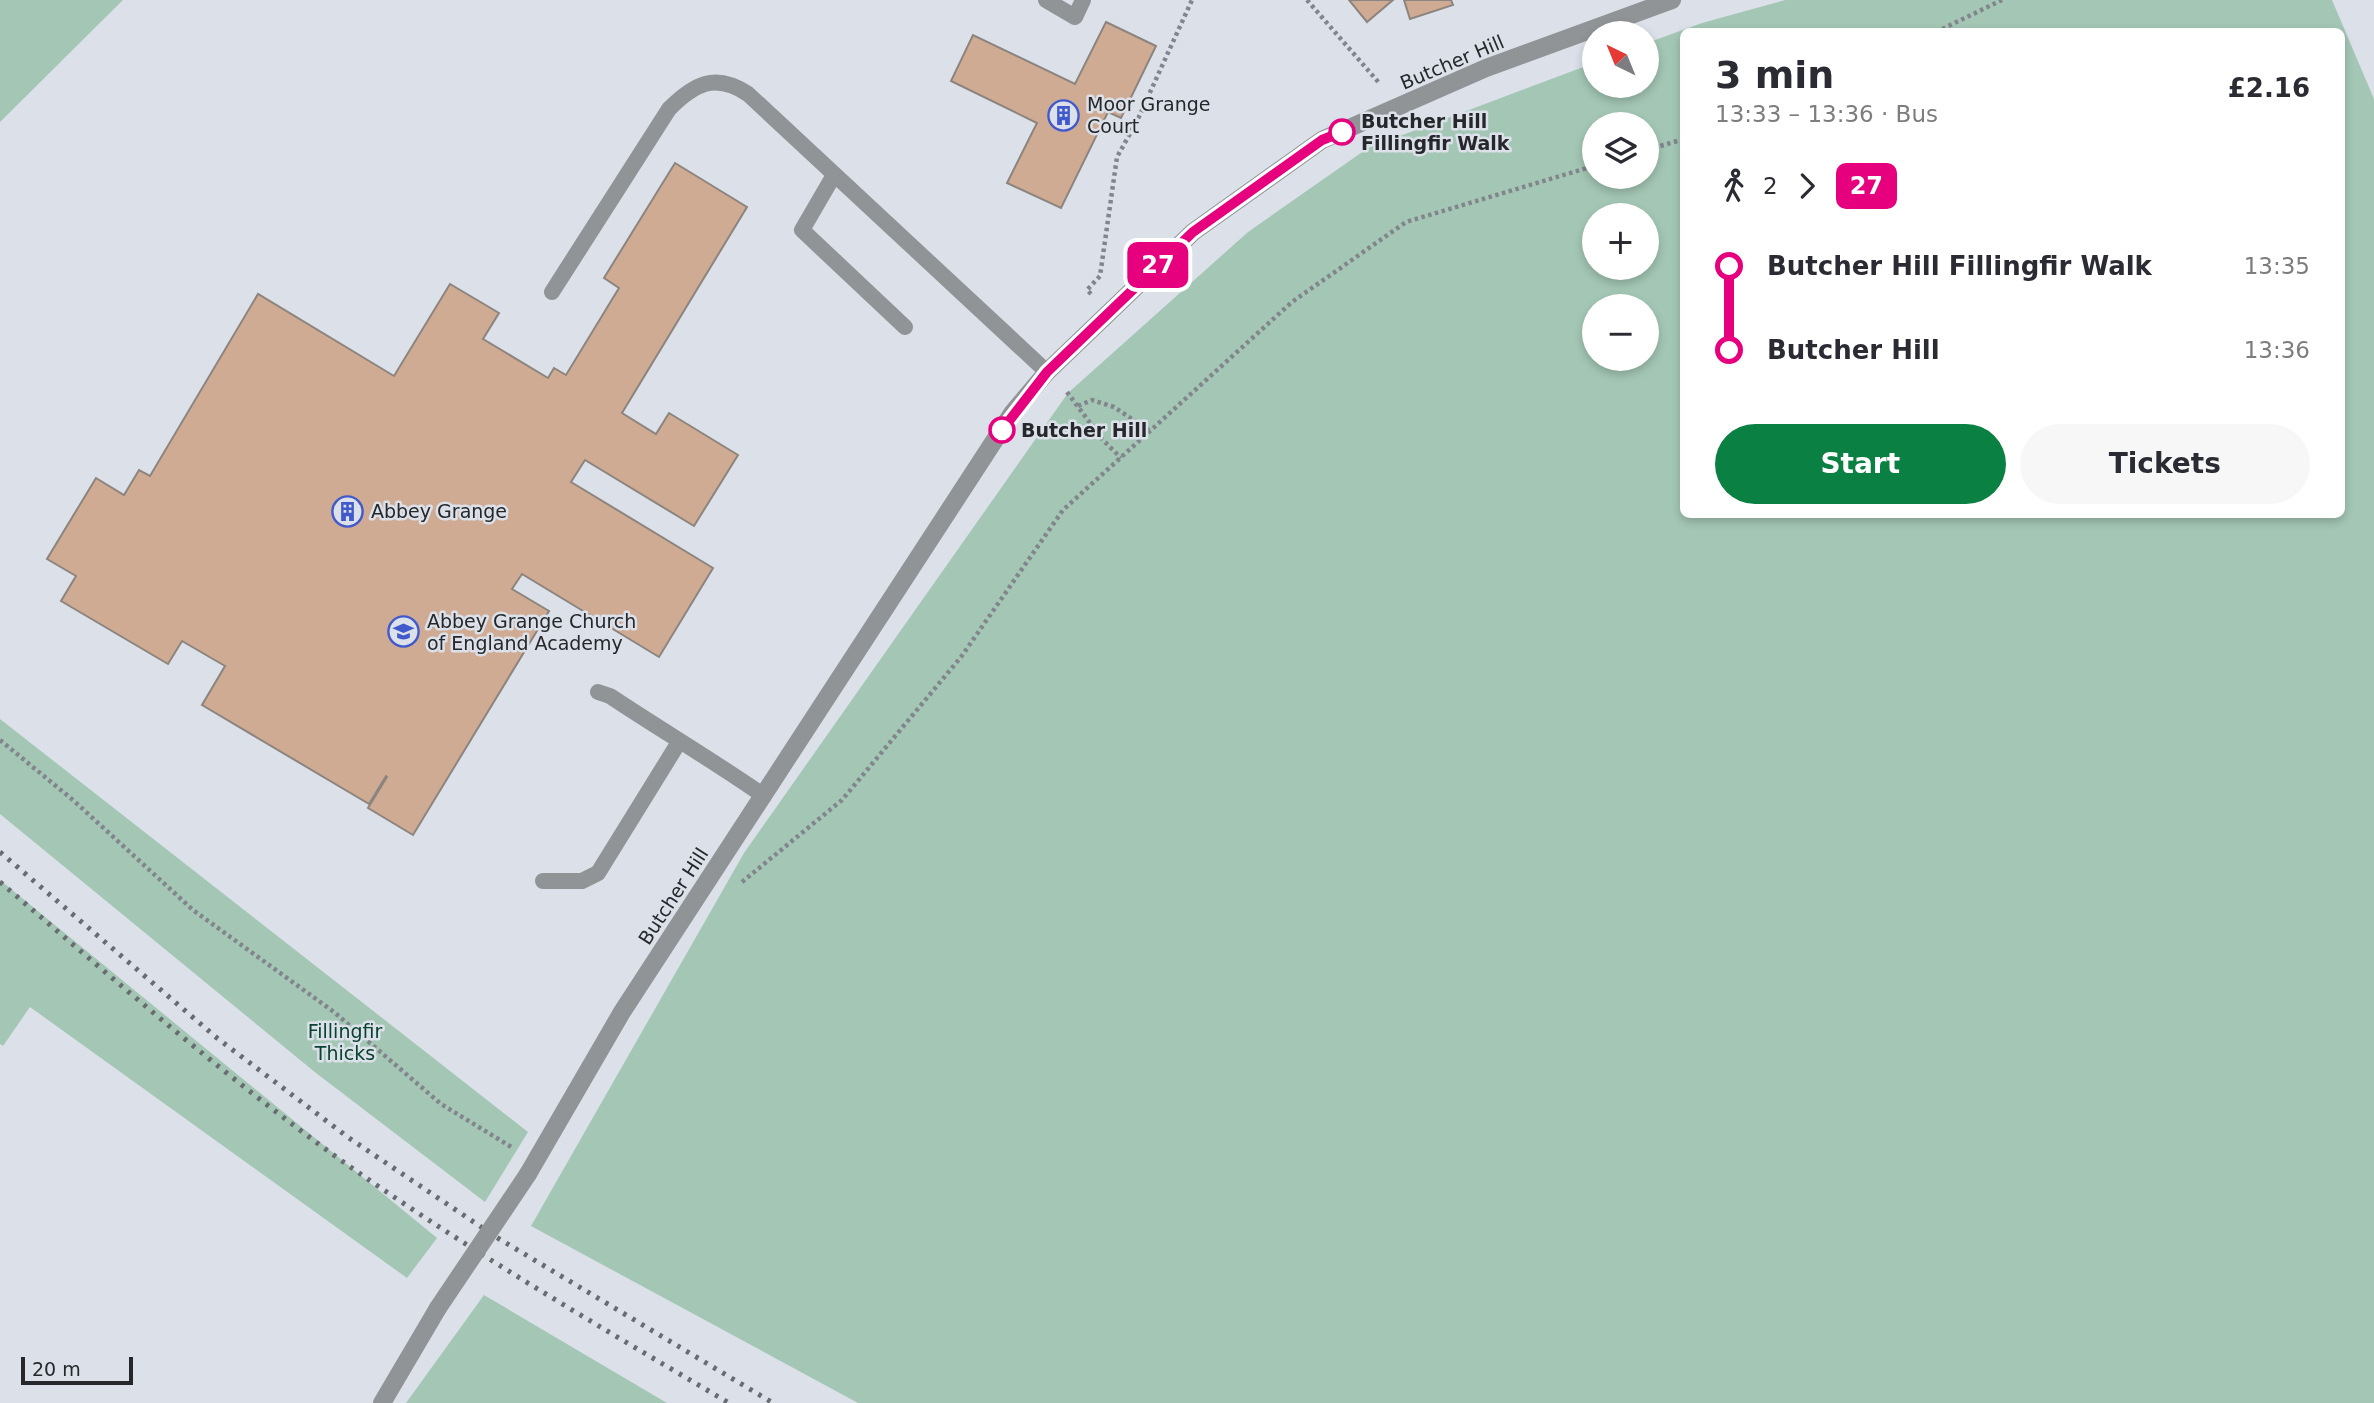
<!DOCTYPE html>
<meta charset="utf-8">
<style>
body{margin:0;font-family:"DejaVu Sans",sans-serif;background:#f7f7f7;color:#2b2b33;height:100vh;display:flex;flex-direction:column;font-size:26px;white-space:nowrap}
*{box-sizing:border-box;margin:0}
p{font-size:23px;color:#7c7c81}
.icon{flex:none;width:38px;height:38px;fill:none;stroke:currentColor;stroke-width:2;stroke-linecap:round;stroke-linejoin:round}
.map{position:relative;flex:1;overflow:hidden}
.drawer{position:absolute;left:1680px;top:28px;width:665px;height:490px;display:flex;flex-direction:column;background:#fff;border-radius:10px;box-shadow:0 4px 10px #0003}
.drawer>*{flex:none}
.badge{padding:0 14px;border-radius:10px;font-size:24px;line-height:46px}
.needle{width:46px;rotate:317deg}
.buttons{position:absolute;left:1582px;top:21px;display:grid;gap:14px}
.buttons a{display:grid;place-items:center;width:77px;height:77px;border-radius:50%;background:#fff;box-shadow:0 4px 10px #0003;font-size:35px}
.scale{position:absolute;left:21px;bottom:18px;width:112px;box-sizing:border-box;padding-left:7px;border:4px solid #25272a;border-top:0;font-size:19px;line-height:24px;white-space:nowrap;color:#25272a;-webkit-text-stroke:5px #dbe0e9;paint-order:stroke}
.map>.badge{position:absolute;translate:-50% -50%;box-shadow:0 0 0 4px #fff}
.legs{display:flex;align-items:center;gap:10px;height:77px;padding:0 35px;font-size:23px}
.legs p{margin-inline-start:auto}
.head{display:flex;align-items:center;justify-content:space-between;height:119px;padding:0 35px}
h1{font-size:38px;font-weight:800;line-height:52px}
.primary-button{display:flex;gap:14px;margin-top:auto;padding:14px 35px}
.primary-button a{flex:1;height:80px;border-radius:42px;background:#0b8043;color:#fff;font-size:28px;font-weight:800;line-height:80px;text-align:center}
.primary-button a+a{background:#f7f7f7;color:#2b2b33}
ul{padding:0 35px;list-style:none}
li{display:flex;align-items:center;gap:24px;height:84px;font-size:26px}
li i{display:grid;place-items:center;width:10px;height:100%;margin:0 9px;background:currentColor}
li i::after{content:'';width:18px;height:18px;margin:-9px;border:5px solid;border-radius:50%;background:#fff}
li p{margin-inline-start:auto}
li:first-child i{background:linear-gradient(#0000 50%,currentColor 0)}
li:last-child i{background:linear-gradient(currentColor 50%,#0000 0)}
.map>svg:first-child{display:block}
.green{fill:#a4c7b5;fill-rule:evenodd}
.building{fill:#d0ab93;stroke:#8c847e;stroke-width:2}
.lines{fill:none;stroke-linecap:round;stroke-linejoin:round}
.path{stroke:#82858c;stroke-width:4.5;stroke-dasharray:3.5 3.5;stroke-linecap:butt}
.lane{stroke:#909497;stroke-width:16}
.street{stroke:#909497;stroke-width:18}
.rail{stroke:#686b70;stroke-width:5;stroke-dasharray:3.5 7;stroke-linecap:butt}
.street-bridge{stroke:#909497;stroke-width:18}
.line-1-casing{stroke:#fff;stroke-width:16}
.line-1{stroke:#e6007e;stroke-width:10}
.stop-1-dot{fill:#fff;stroke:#e6007e;stroke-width:3.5}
.labels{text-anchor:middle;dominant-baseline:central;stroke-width:5;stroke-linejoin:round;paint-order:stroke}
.street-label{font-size:19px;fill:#25272a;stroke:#dbe0e9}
.poi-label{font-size:19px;fill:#25272a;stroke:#dbe0e9;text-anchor:start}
.stop-label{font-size:19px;font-weight:bold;fill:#25272a;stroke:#dbe0e9;text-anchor:start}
.park-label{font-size:19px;fill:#08432f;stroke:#dbe0e9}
</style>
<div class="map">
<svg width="2374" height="1403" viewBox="0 0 2374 1403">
<rect width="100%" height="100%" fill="#dbe0e9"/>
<path class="green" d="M0,0h123l-123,122z
M1785,0h547l42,99v1304h-1516l-327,-177 213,-373 324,-460 180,-161 120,-84 226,-85v23h53v-43l55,-20zM1684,32h658v482h-658zM1647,124v53h-53v-53zM1594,215h53v53h-53zM1647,306v53h-53v-53z
M0,719l528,413 -43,70 -169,-129 -316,-259z
M0,880l437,358 -30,40 -377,-271 -27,39 -3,-2z
M484,1295l183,108h-261z"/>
<path class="building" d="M1349,0h44l-26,22z
M1404,0h47l2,5 -43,14z
M1106,22l50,24 -35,72 -13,-6 -47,96 -54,-25 30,-60 -86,-42 22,-46 102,49z
M675,163l72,44 -125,206 34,21 13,-21 69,42 -44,71 -109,-66 -14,22 142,86 -54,89 -137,-83 -10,15 37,22 -136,224 -45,-27 19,-31 -1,-1 -17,28 -167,-99 23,-39 -43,-25 -14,23 -107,-63 15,-25 -29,-17 49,-81 28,17 15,-25 11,6 108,-182 136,82 56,-92 49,29 -16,26 65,39 6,-10 12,7 53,-87 -15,-10z"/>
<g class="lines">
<path class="path" d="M1307,0l73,84
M1936,32l66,-32
M1647,150l37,-11
M1091,294l-4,-4 13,-14 17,-119 20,-36 55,-121
M1067,392l35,47 19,19
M1078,406l14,-6 22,7 36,24
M0,740l73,60 120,110 141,102 107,92 72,44
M742,882l100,-82 119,-143 102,-147 229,-208 114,-80 188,-56"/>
<path class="lane" d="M1046,0l29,17 8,-17
M834,175l-32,55 103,97
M552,292l117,-183c25,-25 46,-37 79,-15l299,278
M598,692l12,4c51,34 104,65 154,100
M543,881h39l16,-8 81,-131"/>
<path class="street" d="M528,1174l94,-162 391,-600 34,-40 146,-140 129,-92 164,-72 186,-68
M382,1403l56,-95"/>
<path class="rail" d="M0,852l217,186 132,100 147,99 277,166
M0,882c110,94 218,189 335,274 126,90 260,168 394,247"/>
<path class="street-bridge" d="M438,1308l90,-134"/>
</g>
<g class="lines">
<defs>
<path id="line-1" d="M1002,430l45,-58 146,-140 129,-92 20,-8"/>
</defs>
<use href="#line-1" class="line-1-casing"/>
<use href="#line-1" class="line-1"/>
</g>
<defs>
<symbol id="building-ring" viewBox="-11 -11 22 22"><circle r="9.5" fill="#dbe0e9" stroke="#4059cc" stroke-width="1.5"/><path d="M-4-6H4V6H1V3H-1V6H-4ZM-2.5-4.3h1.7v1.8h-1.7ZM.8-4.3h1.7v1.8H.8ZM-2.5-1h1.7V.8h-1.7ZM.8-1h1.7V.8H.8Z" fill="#4059cc"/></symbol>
<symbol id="school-ring" viewBox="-11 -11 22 22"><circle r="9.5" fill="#dbe0e9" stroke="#4059cc" stroke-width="1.5"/><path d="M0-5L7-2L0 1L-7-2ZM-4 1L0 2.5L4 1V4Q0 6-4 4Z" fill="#4059cc"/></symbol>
</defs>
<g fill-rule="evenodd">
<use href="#building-ring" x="1046" y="98" width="35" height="35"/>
<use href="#building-ring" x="330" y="494" width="35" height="35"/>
<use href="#school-ring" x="386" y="614" width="35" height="35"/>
</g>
<g class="stop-1-dot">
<circle cx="1342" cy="132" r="12"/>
<circle cx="1002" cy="430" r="12"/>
</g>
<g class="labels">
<g class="street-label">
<text transform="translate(1452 62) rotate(-23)">Butcher Hill</text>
<text transform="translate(673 896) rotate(-57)">Butcher Hill</text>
</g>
<g class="poi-label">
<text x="1087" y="104">Moor Grange<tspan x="1087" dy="22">Court</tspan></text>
<text x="371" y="511">Abbey Grange</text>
<text x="427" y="621">Abbey Grange Church<tspan x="427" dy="22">of England Academy</tspan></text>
</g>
<g class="stop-label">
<text x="1361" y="121">Butcher Hill<tspan x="1361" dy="22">Fillingfir Walk</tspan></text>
<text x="1021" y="430">Butcher Hill</text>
</g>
<g class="park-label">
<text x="345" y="1031">Fillingfir<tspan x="345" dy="22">Thicks</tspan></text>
</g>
</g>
</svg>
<div class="buttons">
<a><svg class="needle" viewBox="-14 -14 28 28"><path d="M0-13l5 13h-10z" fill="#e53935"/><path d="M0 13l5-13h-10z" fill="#7c7c81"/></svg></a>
<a><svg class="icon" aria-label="layers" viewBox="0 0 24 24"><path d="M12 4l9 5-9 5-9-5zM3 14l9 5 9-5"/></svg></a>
<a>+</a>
<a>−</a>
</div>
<div class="scale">20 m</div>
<b class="badge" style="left:1158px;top:265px;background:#e6007e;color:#fff">27</b>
<section class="drawer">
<div class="head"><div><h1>3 min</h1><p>13:33 – 13:36 · Bus</p></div><b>£2.16</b></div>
<div class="legs"><svg class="icon" aria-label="walk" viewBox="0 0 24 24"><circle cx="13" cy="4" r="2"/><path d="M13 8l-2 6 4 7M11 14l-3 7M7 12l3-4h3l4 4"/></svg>2<svg class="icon" aria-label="forward" viewBox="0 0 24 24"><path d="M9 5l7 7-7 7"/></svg><b class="badge" style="background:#e6007e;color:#fff">27</b></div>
<ul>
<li><i style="color:#e6007e"></i><b>Butcher Hill Fillingfir Walk</b><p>13:35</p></li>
<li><i style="color:#e6007e"></i><b>Butcher Hill</b><p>13:36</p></li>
</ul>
<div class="primary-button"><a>Start</a><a>Tickets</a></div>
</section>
</div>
